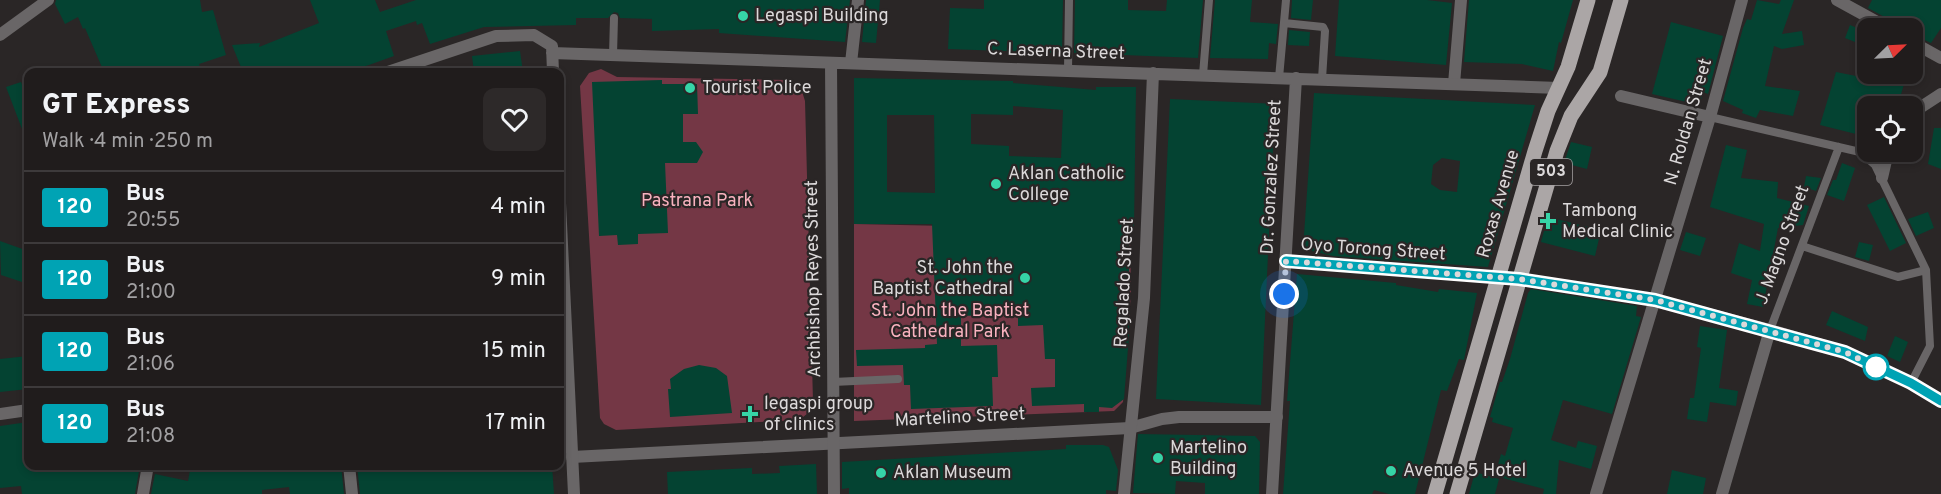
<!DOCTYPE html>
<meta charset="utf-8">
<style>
body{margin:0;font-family:Overpass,sans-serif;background:#2d2929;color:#f1f3f6;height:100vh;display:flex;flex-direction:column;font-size:22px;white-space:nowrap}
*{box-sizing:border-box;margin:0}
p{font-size:20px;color:#a2a1a3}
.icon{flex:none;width:33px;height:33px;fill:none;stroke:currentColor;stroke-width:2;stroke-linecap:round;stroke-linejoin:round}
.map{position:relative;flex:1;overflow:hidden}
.details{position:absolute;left:24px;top:68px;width:540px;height:402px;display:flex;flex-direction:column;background:#201c1c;border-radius:12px;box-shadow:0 3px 9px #0003,0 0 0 2px #3d3a3b}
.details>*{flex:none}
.badge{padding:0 12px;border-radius:4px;font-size:21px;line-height:39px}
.needle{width:39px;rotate:66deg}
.controls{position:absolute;left:1857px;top:18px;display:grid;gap:12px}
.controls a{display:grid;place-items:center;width:66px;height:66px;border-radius:12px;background:#201c1c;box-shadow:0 3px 9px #0003,0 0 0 2px #3d3a3b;font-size:30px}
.you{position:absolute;width:30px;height:30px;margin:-15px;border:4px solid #fff;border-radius:50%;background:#1a73e8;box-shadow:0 0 0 9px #1a73e833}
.map>.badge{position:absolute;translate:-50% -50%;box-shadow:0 0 0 3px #fff}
.round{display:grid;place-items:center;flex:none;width:63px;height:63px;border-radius:12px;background:#2d2929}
.overview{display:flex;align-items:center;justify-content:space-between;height:102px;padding:0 18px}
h1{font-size:28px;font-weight:800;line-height:45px}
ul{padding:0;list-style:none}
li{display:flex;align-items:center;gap:18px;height:72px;padding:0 18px;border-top:2px solid #3d3a3b}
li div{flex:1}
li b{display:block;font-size:22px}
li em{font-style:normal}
li .badge{min-width:66px;font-weight:700;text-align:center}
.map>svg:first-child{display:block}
.green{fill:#743745}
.building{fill:#044332;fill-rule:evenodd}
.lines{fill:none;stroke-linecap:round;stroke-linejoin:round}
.service{stroke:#696667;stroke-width:8}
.minor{stroke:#696667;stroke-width:12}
.tertiary{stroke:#696667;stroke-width:12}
.primary{stroke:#aba6a6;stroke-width:15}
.line-casing{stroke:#fff;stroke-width:14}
.line{stroke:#00a3b4;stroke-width:9}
.walk{stroke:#dcd9da;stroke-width:6;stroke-dasharray:0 10.8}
.poi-dot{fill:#36d4a7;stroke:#2a2626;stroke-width:2}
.stop-dot{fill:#fff;stroke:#00a3b4;stroke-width:3}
.labels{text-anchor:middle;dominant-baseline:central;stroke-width:4.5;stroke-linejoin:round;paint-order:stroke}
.shield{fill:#2a2626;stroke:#a7a3a4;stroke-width:1.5}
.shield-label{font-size:16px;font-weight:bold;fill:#dcd9da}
.poi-label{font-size:18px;fill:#dcd9da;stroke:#2a2626;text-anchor:start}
.street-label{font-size:18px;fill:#dcd9da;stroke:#2a2626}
.park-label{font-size:18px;fill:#f9b2bf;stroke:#2a2626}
</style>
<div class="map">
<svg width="1941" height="494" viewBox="0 0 1941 494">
<rect width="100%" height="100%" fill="#2a2626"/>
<path class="green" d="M601,69l16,8 169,3 15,8 4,13 8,300c-2,10 -6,15 -16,19l-181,10 -12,-6 -4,-6 -20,-332 9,-13z
M854,224l276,6 1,63 -8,109 -9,9 -260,10z"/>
<path class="building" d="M56,0h144l2,12 11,-2 13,45 -27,9 3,8h-98l-19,-44 -2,1 -5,-12 -13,7 -10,-20z
M310,0h65l5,12 36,-12h434l-5,42 -126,-9v-4l-67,2v-12l-32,-1 -2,-5 -4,-1 -6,6h-32v7l-92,2 -54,17 -8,-21 -5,2 -1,-4 -30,10 8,25 -25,9 -25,7h-101l-11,-27 28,-2 -1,4 60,-24z
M866,0h14l-4,43 -14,-1z
M984,0h79l-1,53 -114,-4 2,-41 34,1z
M1075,0h53v10l38,1 1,-11h36l-5,58 -124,-5z
M1215,0h37l-2,22 28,2 -2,20 -7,-1 -1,16 -58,-1z
M1292,0h21l-2,20 -20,-2z
M1339,0h88l25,3 -6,62 -111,-9z
M1469,0h104l-12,43 -2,-1 -6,29 -31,-7 -58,-2z
M1757,0l22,4 2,-4h13l-12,34 20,-3 2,14 -22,4 -8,-3 -9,40 35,5 -7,25 -33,-6 -4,8 -14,-5 1,-3 -20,-9 20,-73 4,-9 4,1z
M1872,0h69v28l-10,15 -19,-9v-6h-16l-4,-7 -24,-13z
M1671,22l52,14 -15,58 -5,-2 -3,13 -48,-11z
M1860,22l9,5 -4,19 -20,-8 5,-13 7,3z
M1289,30l21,2 -1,14 -21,-1z
M520,51l3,21h-49l-2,-16z
M1836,72l40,8 2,-6h29l-8,27 -31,5v31l-48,-12z
M854,78l159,3v2l83,7v-3h40l-2,140h-5v108l-5,64 -12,9 -13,-1v5h-15v-8l-52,2 -1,-18 24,-1v-28h-10l-2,-34 -25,1v-12l-57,2v30l36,-1 1,32h-6l1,29 -82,3 -1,-24h-6l-1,-20 -46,1 -1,-16 69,-2v-3l12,-1 -5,-120h-78zM1013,106l50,4 -2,48 -52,-2v-10l-38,-2v-30l42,1zM887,115h47l1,78 -48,-1z
M662,80v4h35l1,30h-15v28h13l7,10 -6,11h-32l3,70 -30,1v10l-20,1 -1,-10 -18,1 -7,-154z
M21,82l7,20 -1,40 -21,-55z
M1314,93l221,12 -47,162 -155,-11 -30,-7zM1442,158l18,3 -3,31 -17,-2 -9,-6 2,-19z
M1170,99l105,5 -14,301 -105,-6z
M1934,128h7v41l-13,-5z
M1571,142l21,5 -5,22 -23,-6z
M1726,145l21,5 -6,28 37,4 -1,16 32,8 -6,19 -25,3 -15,79 -16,-3 5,-24 -21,-7 8,-30 21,8 4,-27 -54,-17z
M1842,163l13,5 -11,33 -17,-6 6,-15h3z
M1806,176l15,2 -5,13 -12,-4z
M1884,197l22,46 -16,8 -23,-46z
M1928,212l6,16 -18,8 -8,-17z
M1548,217l53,13 -6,26 -54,-14z
M1686,232l20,6 -6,18 -20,-6z
M0,241l28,10v33l-27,-9z
M1859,242l14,3 -4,16 -14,-4z
M1297,274l99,9v2l42,7 1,-3 38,4 -13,67 -5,-1 -12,32 -6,-1 -26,104h-26l-15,-4 -2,4h-89l7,-93h-3z
M1531,289l106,17 -1,10 5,1 -29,97 -49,-14 -12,40 25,8 2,-7 19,5 -6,23 -32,-9 -3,34h-13l1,-5 -49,-13 6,-22 4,2 8,-28 -21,-6 1,-4 -3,-1 10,-35h2l8,-23 18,-66z
M1832,311l36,16 -3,14 -39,-16z
M1700,326l27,4 -8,58 19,3 -2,15 -26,-4 -3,20 -20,-3 3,-21h4l7,-50 -4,-1z
M1895,336l13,6 -8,20 -13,-6z
M28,356v33l-28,3v-33z
M699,365l17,3 11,8 5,37 -62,4 -2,-28h3l-1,-10 14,-10z
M28,422v43h107l-1,5 5,1 -4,23h-113l-1,-8 -21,2v-62z
M1138,434l117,2 5,6 -1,52h-54v-11l-29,-2 -1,13 -42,-1z
M1066,445h37l6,2 9,23 -2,21 -10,-1v4h-257v-6l-7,1v-27l224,-13z
M816,464l1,30h-149l-1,-22 85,-4v6l28,-1 -1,-7z
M191,465h150l3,29h-54l-1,-7 -27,3v4h-111l4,-20 33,7z
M357,465h195l2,29h-194z
M1672,470l34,8 -3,16h-36z
M1475,472l24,7 -4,15h-26z"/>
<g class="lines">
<path class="service" d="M1284,23l39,4 2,4 -3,48
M613,55l1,-37
M1068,71l1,-71
M1203,75l6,-75
M1279,78l7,-78
M1710,117l150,35 15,13 51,105 4,76 -19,37
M1802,246l96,31 28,-7
M1770,330l69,-183
M833,382l65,-3"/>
<path class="minor" d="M1837,0l51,28
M0,35l48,-35
M1912,42l29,16
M851,63l7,-63
M1454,84l7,-84
M1621,96l89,21
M1912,113l29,-19
M1882,178l6,-26
M1519,279l136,21 115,30 75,22 66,31 30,18
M0,414l28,-4
M572,457l558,-29 32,-9 17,-2h98
M349,465l3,29
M1596,494l114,-377 32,-117
M1722,494l48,-164"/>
<path class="tertiary" d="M552,53l1007,35
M831,63l3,431
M388,72l108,-36 38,-1 18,11 1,26
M560,203l14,291
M1286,261l233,18
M143,494l5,-29
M1124,494l20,-196 9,-225
M1272,494l24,-416"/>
<path class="primary" d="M1435,494l100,-343 13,-40 20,-44 20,-67
M1457,494l100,-343 14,-35 29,-44 21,-72"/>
</g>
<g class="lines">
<defs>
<path id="line" d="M1286,261l233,18 136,21 190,52 66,31 30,18"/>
</defs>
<use href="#line" class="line-casing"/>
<use href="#line" class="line"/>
<path class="walk" d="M1284,294l2,-33 233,18 136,21 190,52 33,16 -2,-1"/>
</g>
<g class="poi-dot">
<circle cx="743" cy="16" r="6"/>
<circle cx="690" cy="88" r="6"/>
<circle cx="996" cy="184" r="6"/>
<path d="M1545 212h6v6h6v6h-6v6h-6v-6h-6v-6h6z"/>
<circle cx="1025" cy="278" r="6"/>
<path d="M747 405h6v6h6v6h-6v6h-6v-6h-6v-6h6z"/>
<circle cx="1158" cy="458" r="6"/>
<circle cx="1391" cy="471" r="6"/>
<circle cx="881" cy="473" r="6"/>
</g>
<circle class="stop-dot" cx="1876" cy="367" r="12"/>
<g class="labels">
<rect class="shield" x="1530" y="159" width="42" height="26" rx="4.5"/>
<g class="shield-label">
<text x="1551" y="172">503</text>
</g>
<g class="poi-label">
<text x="755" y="16">Legaspi Building</text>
<text x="702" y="88">Tourist Police</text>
<text x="1008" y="174">Aklan Catholic<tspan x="1008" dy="21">College</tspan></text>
<text x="1562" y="211">Tambong<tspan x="1562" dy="21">Medical Clinic</tspan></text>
<text x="1013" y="268" text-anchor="end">St. John the<tspan x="1013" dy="21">Baptist Cathedral</tspan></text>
<text x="764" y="404">legaspi group<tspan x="764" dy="21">of clinics</tspan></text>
<text x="1170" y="448">Martelino<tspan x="1170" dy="21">Building</tspan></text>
<text x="1403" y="471">Avenue 5 Hotel</text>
<text x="893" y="473">Aklan Museum</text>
</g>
<g class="street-label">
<text transform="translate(1056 52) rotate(2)">C. Laserna Street</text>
<text transform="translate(1689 122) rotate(-74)">N. Roldan Street</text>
<text transform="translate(1272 177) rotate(-87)">Dr. Gonzalez Street</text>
<text transform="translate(1499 204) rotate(-74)">Roxas Avenue</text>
<text transform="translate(1783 245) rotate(-70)">J. Magno Street</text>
<text transform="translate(1373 250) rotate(4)">Oyo Torong Street</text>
<text transform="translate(814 279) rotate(-91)">Archbishop Reyes Street</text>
<text transform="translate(1125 283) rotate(-87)">Regalado Street</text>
<text transform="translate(960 418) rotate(-3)">Martelino Street</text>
</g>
<g class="park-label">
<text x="697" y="201">Pastrana Park</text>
<text x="950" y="311">St. John the Baptist<tspan x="950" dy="21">Cathedral Park</tspan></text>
</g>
</g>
</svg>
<div class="controls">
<a><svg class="needle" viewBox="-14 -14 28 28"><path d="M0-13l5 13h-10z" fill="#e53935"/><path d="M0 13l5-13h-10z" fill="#a2a1a3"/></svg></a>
<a><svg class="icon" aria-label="locate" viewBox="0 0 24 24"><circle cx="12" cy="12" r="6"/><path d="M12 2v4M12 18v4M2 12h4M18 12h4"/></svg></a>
</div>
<div class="you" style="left:1284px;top:294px"></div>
<section class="details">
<div class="overview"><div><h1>GT Express</h1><p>Walk · 4 min · 250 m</p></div><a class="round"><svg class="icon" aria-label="heart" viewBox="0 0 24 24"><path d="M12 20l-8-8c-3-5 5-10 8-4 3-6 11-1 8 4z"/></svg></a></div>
<ul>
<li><span class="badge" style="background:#00a3b4;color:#fff">120</span><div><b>Bus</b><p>20:55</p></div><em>4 min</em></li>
<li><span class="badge" style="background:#00a3b4;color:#fff">120</span><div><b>Bus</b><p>21:00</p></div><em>9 min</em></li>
<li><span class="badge" style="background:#00a3b4;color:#fff">120</span><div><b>Bus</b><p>21:06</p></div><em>15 min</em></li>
<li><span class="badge" style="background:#00a3b4;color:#fff">120</span><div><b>Bus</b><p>21:08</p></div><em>17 min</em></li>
</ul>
</section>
</div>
